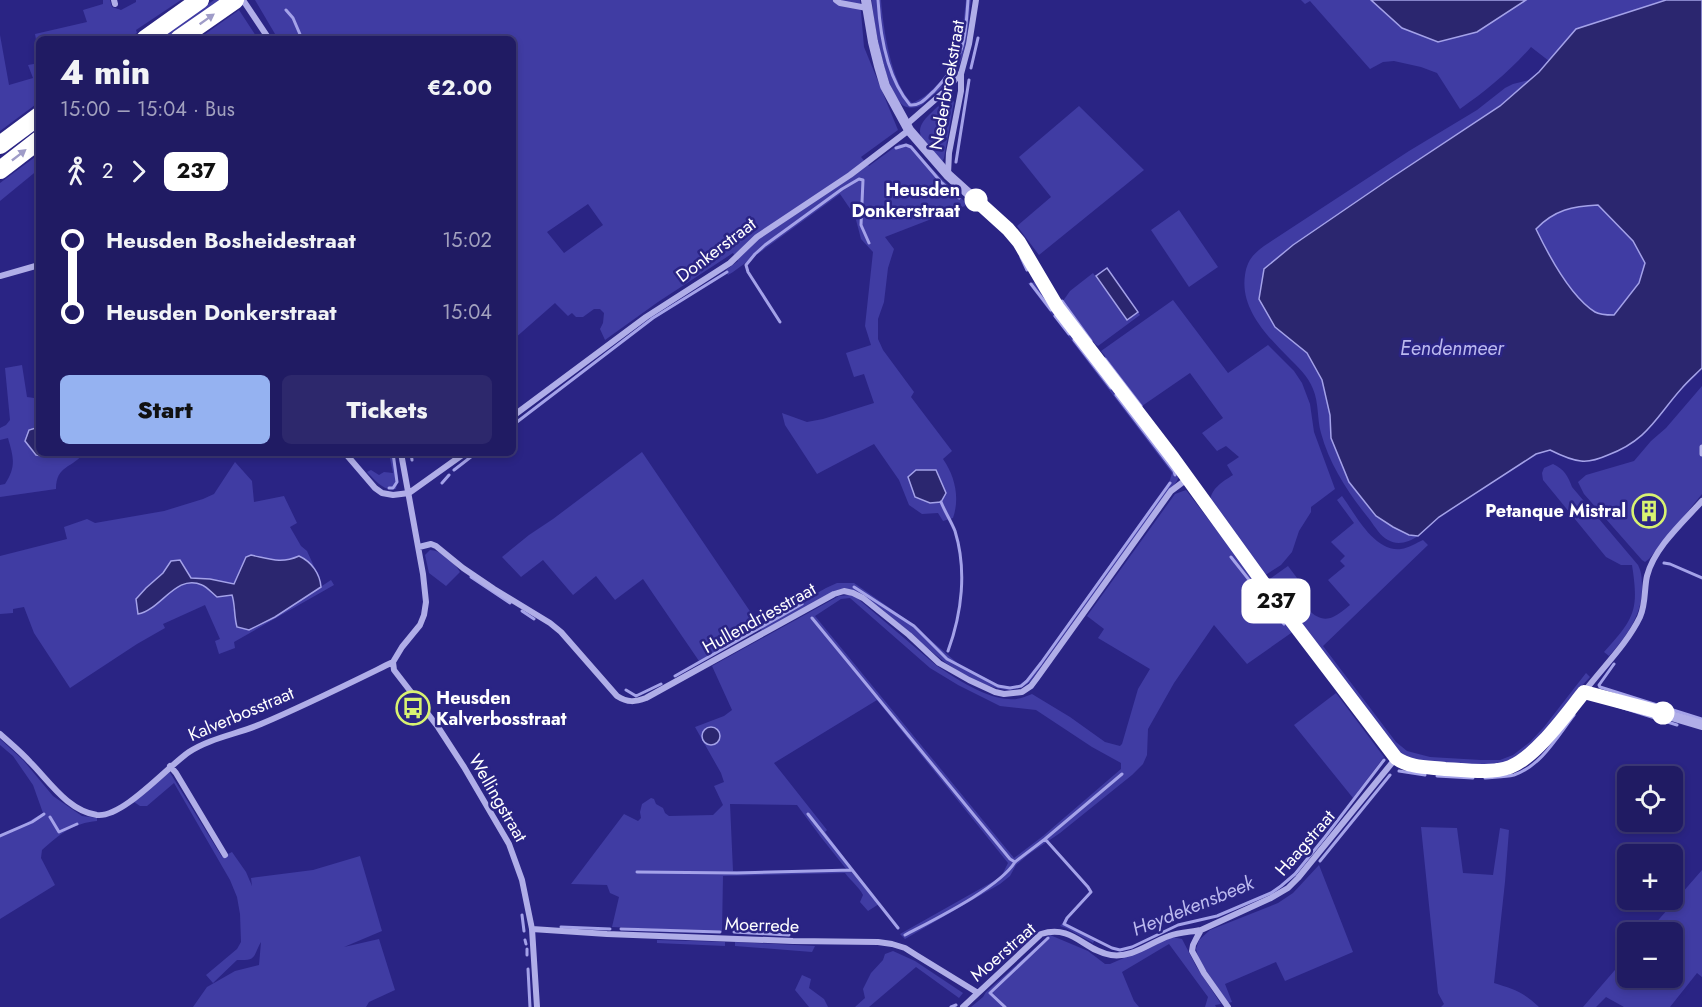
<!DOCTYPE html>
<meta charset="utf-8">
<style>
body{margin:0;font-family:Jost,sans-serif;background:#2d286c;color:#f1f3f6;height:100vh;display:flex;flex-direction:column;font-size:22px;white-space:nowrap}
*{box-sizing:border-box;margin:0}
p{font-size:20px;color:#a2a1be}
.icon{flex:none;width:33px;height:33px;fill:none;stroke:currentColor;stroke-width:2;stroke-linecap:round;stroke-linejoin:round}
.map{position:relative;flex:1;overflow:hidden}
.details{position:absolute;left:36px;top:36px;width:480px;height:420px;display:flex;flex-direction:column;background:#201b63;border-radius:9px;box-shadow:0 3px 9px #0003,0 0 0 2px #3d3978}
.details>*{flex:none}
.badge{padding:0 12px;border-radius:9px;font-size:21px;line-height:39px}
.controls{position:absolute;left:1617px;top:766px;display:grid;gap:12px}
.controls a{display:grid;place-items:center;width:66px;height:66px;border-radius:9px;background:#201b63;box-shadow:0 3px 9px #0003,0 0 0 2px #3d3978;font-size:30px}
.map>.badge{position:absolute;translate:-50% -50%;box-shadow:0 0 0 3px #fff}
.legs{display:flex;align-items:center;gap:9px;height:66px;padding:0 24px;font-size:20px}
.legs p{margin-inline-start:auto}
.head{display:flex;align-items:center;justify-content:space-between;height:102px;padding:0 24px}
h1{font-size:33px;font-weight:800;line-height:45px}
.action{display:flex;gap:12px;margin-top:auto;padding:12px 24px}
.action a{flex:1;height:69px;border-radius:9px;background:#95b2f1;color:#111;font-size:24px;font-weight:800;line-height:69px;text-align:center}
.action a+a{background:#2d286c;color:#f1f3f6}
ul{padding:0 24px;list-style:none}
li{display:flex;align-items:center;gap:21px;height:72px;font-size:22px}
li i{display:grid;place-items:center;width:9px;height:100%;margin:0 8px;background:currentColor}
li i::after{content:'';width:15px;height:15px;margin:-8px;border:4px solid;border-radius:50%;background:#201b63}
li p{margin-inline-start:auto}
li:first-child i{background:linear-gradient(#0000 50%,currentColor 0)}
li:last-child i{background:linear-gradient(currentColor 50%,#0000 0)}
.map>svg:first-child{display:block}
.green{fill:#403ca3;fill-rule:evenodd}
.water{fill:#2b266f;stroke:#a4a2e9;stroke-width:1.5;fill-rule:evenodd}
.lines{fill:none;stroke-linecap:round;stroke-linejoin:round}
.stream{stroke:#a4a2e9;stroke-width:3}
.pedestrian{stroke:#b0aee8;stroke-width:5}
.minor{stroke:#b0aee8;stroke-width:6}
.tertiary{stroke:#b0aee8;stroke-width:10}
.motorway{stroke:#fff;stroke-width:18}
.oneway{fill:#9f9cc8}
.line-1-casing{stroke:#fff;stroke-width:14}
.line-1{stroke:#fff;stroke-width:9}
.stop-1-dot{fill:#fff;stroke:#fff;stroke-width:3}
.labels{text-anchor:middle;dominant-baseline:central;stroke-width:5;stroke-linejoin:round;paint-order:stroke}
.street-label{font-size:18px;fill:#fff;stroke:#2a2484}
.stop-label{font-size:18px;font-weight:bold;fill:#fff;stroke:#2a2484;text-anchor:end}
.poi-label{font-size:18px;font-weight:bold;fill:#fff;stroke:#2a2484;text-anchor:end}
.water-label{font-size:20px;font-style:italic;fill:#bbb9ef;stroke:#2a2484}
</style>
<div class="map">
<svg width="1702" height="1007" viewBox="0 0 1702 1007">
<rect width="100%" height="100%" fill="#2a2484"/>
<path class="green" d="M103,0h7l2,7 9,3 15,-8v-2h45l-45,30 1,3 -10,6h-88v18l-4,-23 52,-12 -4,-12 20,-6z
M214,0h10l-57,39h-10z
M255,0h605l4,47 34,83 -37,27 8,9 30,-22 9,1 58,58 -1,3 -80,31 9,12 -6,19 -4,34 -6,17v20l5,11 31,42 -3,5 41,54 -9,8c12,17 17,39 10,59l-10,3 -5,-8 -16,1 -13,-9 -10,-25 -25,-36 -57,30 -32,-49 -3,-12 25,9 16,-3 51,-16 -10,-29 -10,3 -8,-24 25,-8 -6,-19 8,-74 -12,-13 -6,-23 -15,-22 -107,78 -5,3 -2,-5 12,-9 -5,-8 -75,49 -53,38 -5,-11 3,-6 1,-10 -4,-4h-6l-11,8h-7l-4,-4 -4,3 -13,-13 -41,36 -1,-300h-235zM588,204l15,21 -39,28 -17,-21z
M872,0h9c2,27 10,84 31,103 10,-4 16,-9 23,-16 26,-25 27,-53 31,-87h5c-3,23 -3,51 -15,71 -8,13 -23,24 -34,34 -5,3 -12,4 -18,1 -18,-12 -31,-84 -32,-106z
M1301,0h70l31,28 75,4 49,-32h140l-90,29 -27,32 -18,-14c-21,24 -45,44 -71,62l-23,-36 -16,-6 -27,-6 -11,1 -13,7 -60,-68 -5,3z
M239,10l19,29h-60z
M0,35l9,50 24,-7 -5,-13 11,-2v39l-39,29z
M1529,80l-29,26 -225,221 32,26 15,27 8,35 1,23 45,78 17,11 16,8 9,1c-9,6 -20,10 -30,4 -7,-3 -13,-13 -18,-20 -21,-26 -40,-54 -49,-87 -4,-14 -2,-30 -8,-44 -5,-13 -16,-23 -25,-32 -22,-22 -48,-49 -43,-82 2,-14 8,-21 19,-29l145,-95 68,-41 28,-22 8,-4z
M949,98l3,1 2,3 -10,56 -2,4c-15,-17 -34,-28 -12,-48 6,-6 12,-12 19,-16z
M1079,106l65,64 -105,85 -22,-29 34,-29 -32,-40z
M39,154v15l-39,32v-18z
M1598,205l35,36 12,22 -6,20 -25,32c-6,0 -14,0 -19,-2 -24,-15 -47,-60 -59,-85l13,-12 30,-10z
M1179,210l39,57 -29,20 -38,-57z
M1093,273l34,47 11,-8 2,3 -42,31 -3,-2 -32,-43 7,-10z
M1037,282l16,26 126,168 -2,5 -31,40 -116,161c-14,11 -27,9 -43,3 -14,-6 -28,-13 -41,-22 -24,-18 -46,-40 -71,-59 -7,-5 -14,-12 -23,-14 -6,-2 -12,-1 -18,1l-72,40 -2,-4 -61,34 -56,-82 -28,21 -19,-24 -23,19 -30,-35 -22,17 -19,-20 27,-22 24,-16 89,-67 118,174 66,-38 11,-5h17l53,37 55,47 37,18 13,2 10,-3 12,-13 136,-191 2,-7 -144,-190z
M1173,300l55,73 40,-28 26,26 8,12 8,21 4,28 21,57 -24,18v5l-12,19 -7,21 -11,13 -17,11 -54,-73c0,-14 12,-21 23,-28l-6,-10 12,-8 -13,-11 -9,5 -15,-18 21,-15 -33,-45 -48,33 -1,2 -37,-47 1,-5 -4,-5z
M22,365l5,32 7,1 5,3v52h45c-11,15 -28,12 -28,36l-56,8v-12l5,-1c12,-18 8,-28 3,-46l-8,2v-12l6,-3 4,-5 -5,-52z
M1702,386v108l-53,65 -4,3 -3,-2 -58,-66 -6,-12 8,-7 48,-14 17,-20 15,-13z
M389,453h4l5,25 -2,11c-12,3 -21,-9 -29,-17l4,-2 8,5 5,-3 9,1z
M235,462l17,19 2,21 30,-6 13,27 -7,4 11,19 6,5 11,24 -11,-15 -26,1 -30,-6 -5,2 -12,27 -24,-5 -19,-1 -20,-17 -8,12 -17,15 -10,11h27c21,-21 31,-22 54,-2l15,-2 2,5 -1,8 15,22 27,-13 56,-37 3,5 -100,57 1,6 -16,6 -4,-13 5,-2 -15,-34 -42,19 2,4 -28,16 -67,44 -36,-55 -10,-26 -11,2v4l-13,1v-58l67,-17 -3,-12 23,-8 8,4 69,-12 39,-12 11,-5z
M1553,464c11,5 15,12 19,23l66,78c4,8 4,15 4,24 0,26 -16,48 -33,67l-5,-4c31,-34 35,-42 28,-87h-11l-15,-8 -63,-77 -1,-7 2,-5z
M1186,490l108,141 -47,33 -33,-39 -40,58 -26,46 -1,26 -4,9 -11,11 -72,58 -31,21 -13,11 -6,11 -10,8 -95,55 -5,-5 101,-57 7,-14 -131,-163 -103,63 53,67 -2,2 54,72 -11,7 -8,-9 3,-7c-4,-8 -12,-14 -18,-22l-122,3 -1,56 -110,-5 7,-30 -9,-4 -3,-8 -36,-1 53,-70 14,7 3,-3 -1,-6 2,-8 9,-6 3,1 2,5 7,4 2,5 4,3 44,-1 10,-10 -9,-19 10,-4 -3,-9 -26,-46 29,-11 8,-6 -20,-44 127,-70 11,-1 7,3 80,68c18,12 50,33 72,33 8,1 16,-2 23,-5l38,23 35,25 15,4 2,-2 16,-55 12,-20 -52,-31 6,-9 -17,-13 88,-122zM850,598l80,70 28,17 42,21 36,4 56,37 29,16v6l-78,67 -29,22 -199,-242 26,-17zM730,804l67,1 23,31 27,34 -114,1z
M1342,496c14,19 32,56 59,53 8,-1 15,-6 22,-9l5,5 -105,101 73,96 11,9 23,6 51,3h19l13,-5 17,-13 14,-15 42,-54 4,4c-10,11 -19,21 -28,32 -15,20 -31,45 -57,53 -16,6 -38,3 -55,2 -21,-1 -41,-2 -57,-16l-126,-167 21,-15 18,24 -8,5c7,12 19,29 35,22 6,-3 12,-8 17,-12l-22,-25 17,-14 -5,-5 5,-5 -14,-14 23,-19 -17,-23z
M430,550c11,0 25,13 30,22l-14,14 -17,-13 -4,-18z
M1336,693l48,64 -31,41 -59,-73z
M0,739l23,21 30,36 29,20 15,2v3c-24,2 -37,13 -55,29l-1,8 14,27 -55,34v-84l11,-3 32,-19 -10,-28 -20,-29 -13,-11z
M169,771l53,86 10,-5 14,20 6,14 -1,-8 62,-8 47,-14 22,75 -38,16 35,-8 16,51 -26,12 -3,5h-173l14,-20 28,-16 24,-6 2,-23c-8,14 -4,19 -24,18l-24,23 -7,-8 31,-26 4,-7 -1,-28 -3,-17 -7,-17 -56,-97 -27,23h-7l-6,-4z
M1421,827l36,1 6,45 30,2 7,-47 9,2 -4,52 -11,101c19,6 30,9 45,24h-98l3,-3 -6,-11z
M1319,865l34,87 -68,29 -9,-19 -51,22 7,18 -4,1 -29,-43 -3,-11 3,-9 11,-10 68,-27 15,-10z
M1702,870v107l-5,-4 -27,34h-46l-18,-10 -10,10h-13l44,-51 1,22h44v-45h-25z
M1064,922l31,17 -2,4 -27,-15 -6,-2z
M1050,935l38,16 17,13h5l62,-27 10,2 14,27 25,38 -6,1 1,2h-11l3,-10 -39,-53 -47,28 12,29 5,6h-168l12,-10 3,-5z
M657,940l68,2v4l-68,-3z
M735,942l80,4 -3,6 -77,-6z
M893,951l22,10 48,32 -4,5 -43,-31 -47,40h-14l10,-9 -2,-9 8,-16 12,-13 2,-6z
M802,975l9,4 -2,9 15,11 4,8h-19l-14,-17z"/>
<path class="water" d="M1371,0h155l-49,32 -39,10 -36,-14z
M1666,0h36v368c-7,7 -14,13 -20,20 -26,29 -34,52 -74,67 -9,4 -18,7 -27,6 -11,-1 -21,-6 -31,-11l-14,4 -97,63 -21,19 -9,-1 -16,-8 -17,-11 -27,-34 -18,-44 -1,-23 -8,-35 -15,-27 -32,-26 -16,-28 5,-30 29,-24 98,-67 109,-72 39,-34 37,-43zM1598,205l35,36 12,22 -6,20 -25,32c-6,0 -14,0 -19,-3 -24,-15 -47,-58 -59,-83 18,-19 37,-23 62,-24z
M1107,268l31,44 -11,8 -31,-44z
M39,427v26h14l-2,4 -15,-2 -11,-14 4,-11z
M916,470h20l10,23 -5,9 -11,1 -15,-6 -7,-20z
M251,555c19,4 30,9 48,1 13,6 21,18 22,31l-46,30 -26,13 -12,-3c-3,-10 -2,-24 -5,-32l-15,2c-5,-4 -10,-10 -15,-12 -26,-12 -41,25 -64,29l-2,-15 10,-11 17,-15 8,-12 9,-1 11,18 19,1 24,5 12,-27z
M702 736a9 9 0 1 1 18 0a9 9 0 1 1-18 0Z"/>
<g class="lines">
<path class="stream" d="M878,0c2,34 9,78 32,105 11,1 16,-7 24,-14 30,-31 31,-49 34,-91
M286,10l7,8 9,21
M971,68l7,-30
M896,148l10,-3 5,2 30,35 18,16
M956,162l13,-82
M1021,257l6,13
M1031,284l20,26
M1062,301l29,40
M1055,316l14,18
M780,322l-32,-50 -2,-7 9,-11 10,-9 77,-56 17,-10 4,1 -2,45 8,18
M1074,340l37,48
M1105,359l36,47
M1116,395l58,76 1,4
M513,425l140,-107 74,-46
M411,453l1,7
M454,470l22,-17
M442,483l7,-8
M389,488h4l4,-6 -4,-29
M941,502c4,10 10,19 14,29 12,39 7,82 -7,120
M1231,557l53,67
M1664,563l6,1 32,14
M471,577l39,26
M854,587l60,39 33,33 51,27 12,2 11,-2 6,-5 14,-18 129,-180
M522,611l12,8
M812,618l198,241 5,3 30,-23 43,48 3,5 -24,26 -3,6 48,24 8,2 12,-3 46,-22 39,-9 54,-23 10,-7 14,-12 30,-37 59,-77
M1614,664l-15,21 1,2 102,32
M675,676l127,-72
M626,690l10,6 25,-12
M1614,705l63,20
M1399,771l26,4
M1437,776l36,2
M1485,778c9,-1 20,-1 29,-3 27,-9 43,-38 60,-60
M808,814l90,114
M50,817l9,15 18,-8
M0,836l32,-14 12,-8
M1045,839l77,-65
M1320,861l70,-86
M637,872l100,1 115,-3
M522,915l2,16
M561,927l49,2
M621,929l99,3
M734,932l55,3
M905,935c28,-15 94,-47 110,-73
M525,940l1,4
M527,949v6
M528,969l2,38
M951,1007l5,-2
M1005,1007l-15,-14 58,-55"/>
<path class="pedestrian" d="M1702,447v7"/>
<path class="minor" d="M114,0l1,4
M243,0l26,39
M836,0l4,3 27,5
M906,125l39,-34 15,-17
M948,174l1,-21 12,-62v-17l8,-30 7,-44
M0,276l39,-11
M513,416l133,-99 84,-54 27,-26 93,-62 59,-45
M345,453l30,35 7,5 11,2 16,-2 56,-40
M401,453l22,121 3,28 -2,13 -4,10 -18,22 -9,15 1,8 44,57 26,40 45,77 13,36 10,49 5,78
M419,547l12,-3 5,2 27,22 31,21 56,34 11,9 56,64c11,7 18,6 29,2l188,-104 10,-3 9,2 10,5 46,37 30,28 30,17 26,12 9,2 18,-2 9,-6 6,-8 134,-187 16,-12
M1584,692c19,-25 43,-48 56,-75 6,-13 4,-28 7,-41 7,-28 36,-54 55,-75
M0,734c10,9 21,18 30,28 19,19 38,49 67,53 26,3 70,-48 92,-63 21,-14 49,-18 72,-28 45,-19 89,-41 132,-62
M170,766l6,7 49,82
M532,929l75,5 186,7 85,1 14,2 13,4 11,7 62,38
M963,1007l78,-73c32,-10 43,17 70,21 22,3 38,-12 58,-19 10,-4 22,-4 32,-6
M1228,1007l-24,-34 -12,-22 1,-6 3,-6 5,-9 70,-32 17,-10 10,-10 98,-120"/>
<path class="tertiary" d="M866,0l7,42 6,24 6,20 24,44 39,45 60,54 11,13 39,65 115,151 102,141 121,159c13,10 33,9 49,11 20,1 45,5 65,-2 26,-10 56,-54 74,-75l17,3 101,30"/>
<path class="motorway" d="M145,39l55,-39
M179,39l56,-39
M0,145l39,-29
M0,170l39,-30"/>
</g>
<defs><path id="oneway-solid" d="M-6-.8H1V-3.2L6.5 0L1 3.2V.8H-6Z" transform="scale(1.5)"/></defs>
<g class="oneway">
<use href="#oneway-solid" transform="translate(207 19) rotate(-35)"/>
<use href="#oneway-solid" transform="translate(19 155) rotate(-38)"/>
</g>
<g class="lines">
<defs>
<path id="line-1" d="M976,200l32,29 11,13 39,66 115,150 102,141 121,159c14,10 33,9 49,11 20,1 46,5 65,-2 26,-10 57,-54 74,-75l79,21"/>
</defs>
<use href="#line-1" class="line-1-casing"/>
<use href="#line-1" class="line-1"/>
</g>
<defs>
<symbol id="building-ring" viewBox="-11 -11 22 22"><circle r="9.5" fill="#2a2484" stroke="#d8f271" stroke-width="1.5"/><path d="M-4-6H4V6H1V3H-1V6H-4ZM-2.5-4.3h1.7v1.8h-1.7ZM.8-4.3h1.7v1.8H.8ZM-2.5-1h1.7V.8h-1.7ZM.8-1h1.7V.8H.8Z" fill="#d8f271"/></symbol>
<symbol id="bus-ring" viewBox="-11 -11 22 22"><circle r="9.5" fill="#2a2484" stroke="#d8f271" stroke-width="1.5"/><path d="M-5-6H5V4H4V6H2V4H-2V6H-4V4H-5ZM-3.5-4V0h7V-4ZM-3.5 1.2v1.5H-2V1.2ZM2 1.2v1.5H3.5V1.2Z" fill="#d8f271"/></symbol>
</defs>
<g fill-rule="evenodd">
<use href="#building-ring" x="1630" y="492" width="38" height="38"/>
<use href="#bus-ring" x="394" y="689" width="38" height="38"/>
</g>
<g class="stop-1-dot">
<circle cx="976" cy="200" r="10"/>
<circle cx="1663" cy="713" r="10"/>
</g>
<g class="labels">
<g class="street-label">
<text transform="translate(947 85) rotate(-80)">Nederbroekstraat</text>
<text transform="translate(716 250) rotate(-37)">Donkerstraat</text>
<text transform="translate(759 618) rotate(-29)">Hullendriesstraat</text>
<text transform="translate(241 714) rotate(-23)">Kalverbosstraat</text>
<text transform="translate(498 798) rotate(60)">Wellingstraat</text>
<text transform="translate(1305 843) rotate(-49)">Haagstraat</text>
<text transform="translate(762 925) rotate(2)">Moerrede</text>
<text transform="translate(1003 952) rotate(-41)">Moerstraat</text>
</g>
<g class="stop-label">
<text x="960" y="190">Heusden<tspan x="960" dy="21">Donkerstraat</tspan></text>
</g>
<g class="poi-label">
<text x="1626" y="511">Petanque Mistral</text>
<text x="436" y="698" text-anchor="start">Heusden<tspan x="436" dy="21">Kalverbosstraat</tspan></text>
</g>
<g class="water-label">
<text x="1452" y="348">Eendenmeer</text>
<text transform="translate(1193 906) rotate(-22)">Heydekensbeek</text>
</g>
</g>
</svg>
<div class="controls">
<a><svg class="icon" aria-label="locate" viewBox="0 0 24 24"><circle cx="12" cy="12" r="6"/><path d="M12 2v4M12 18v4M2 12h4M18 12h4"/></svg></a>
<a>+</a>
<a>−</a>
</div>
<b class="badge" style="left:1276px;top:601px;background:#fff;color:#111">237</b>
<section class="details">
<div class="head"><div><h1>4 min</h1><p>15:00 – 15:04 · Bus</p></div><b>€2.00</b></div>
<div class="legs"><svg class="icon" aria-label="walk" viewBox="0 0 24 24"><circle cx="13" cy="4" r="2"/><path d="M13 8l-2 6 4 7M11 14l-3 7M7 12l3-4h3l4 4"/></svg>2<svg class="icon" aria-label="forward" viewBox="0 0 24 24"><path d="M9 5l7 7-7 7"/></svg><b class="badge" style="background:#fff;color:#111">237</b></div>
<ul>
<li><i style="color:#fff"></i><b>Heusden Bosheidestraat</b><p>15:02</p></li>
<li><i style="color:#fff"></i><b>Heusden Donkerstraat</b><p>15:04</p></li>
</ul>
<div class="action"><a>Start</a><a>Tickets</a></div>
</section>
</div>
